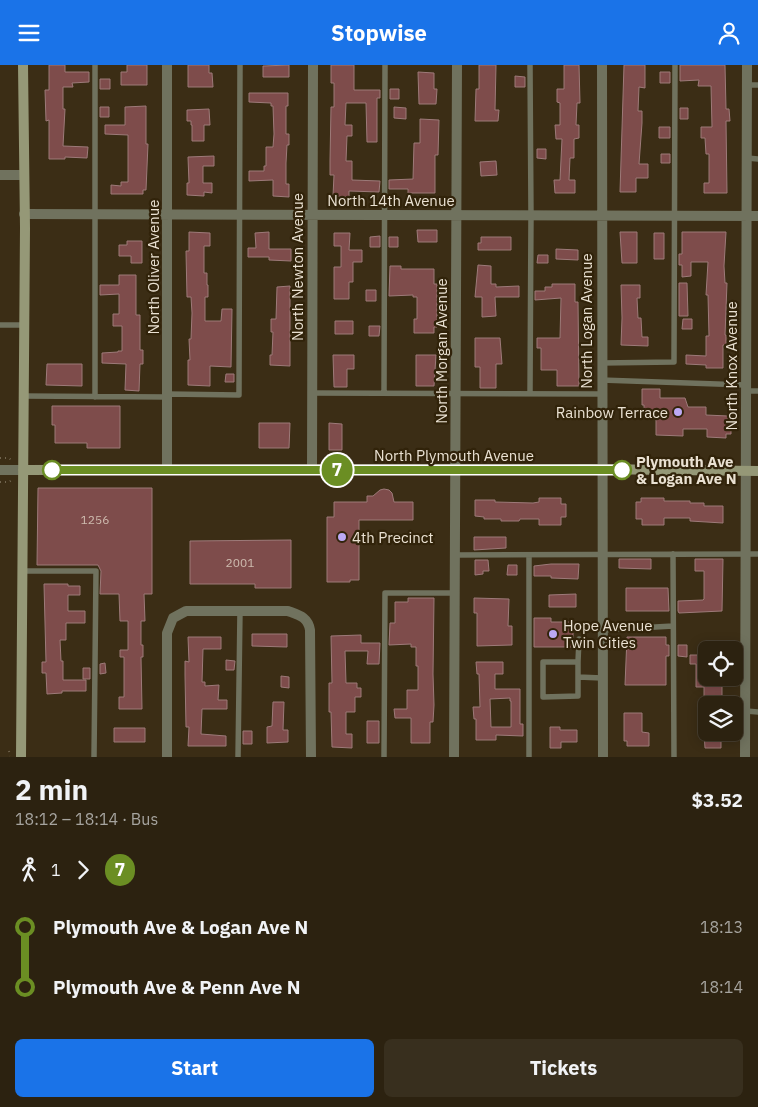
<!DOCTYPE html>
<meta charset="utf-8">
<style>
body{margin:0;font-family:"IBM Plex Sans",sans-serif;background:#382f1e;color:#f1f3f6;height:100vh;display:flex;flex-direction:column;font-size:19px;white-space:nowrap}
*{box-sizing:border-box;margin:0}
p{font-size:16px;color:#a6a49f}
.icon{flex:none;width:28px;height:28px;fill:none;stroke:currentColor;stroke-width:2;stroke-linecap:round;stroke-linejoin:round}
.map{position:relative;height:692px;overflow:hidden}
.sheet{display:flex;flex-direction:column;background:#2c2210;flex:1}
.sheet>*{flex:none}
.badge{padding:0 10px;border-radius:16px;font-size:18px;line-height:32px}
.tools{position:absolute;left:698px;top:576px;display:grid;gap:10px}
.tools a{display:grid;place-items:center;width:45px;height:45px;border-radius:8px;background:#2c2210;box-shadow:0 2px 12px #0003,0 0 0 1px #483f30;font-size:25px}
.map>.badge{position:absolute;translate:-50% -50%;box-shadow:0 0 0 2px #fff}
.legs{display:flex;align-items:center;gap:8px;height:55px;padding:0 15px;font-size:16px}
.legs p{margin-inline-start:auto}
.overview{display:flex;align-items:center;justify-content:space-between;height:85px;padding:0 15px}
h1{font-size:28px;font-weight:700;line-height:38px}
.button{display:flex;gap:10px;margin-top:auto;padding:10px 15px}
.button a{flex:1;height:58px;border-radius:8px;background:#1a73e8;color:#fff;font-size:20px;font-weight:700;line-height:58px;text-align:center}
.button a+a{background:#382f1e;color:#f1f3f6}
ul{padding:0 15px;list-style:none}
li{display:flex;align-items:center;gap:18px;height:60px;font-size:19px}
li i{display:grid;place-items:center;width:8px;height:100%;margin:0 6px;background:currentColor}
li i::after{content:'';width:12px;height:12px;margin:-6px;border:4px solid;border-radius:50%;background:#2c2210}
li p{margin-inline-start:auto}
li:first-child i{background:linear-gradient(#0000 50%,currentColor 0)}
li:last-child i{background:linear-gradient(currentColor 50%,#0000 0)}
header{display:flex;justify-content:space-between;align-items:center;height:65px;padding:0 15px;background:#1a73e8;color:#fff;font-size:22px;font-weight:700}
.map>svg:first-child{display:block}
.building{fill:#7e4c4b;stroke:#9d7a79;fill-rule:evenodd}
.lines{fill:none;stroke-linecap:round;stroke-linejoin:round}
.path{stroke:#71654f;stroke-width:2;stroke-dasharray:1 4;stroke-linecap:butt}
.service{stroke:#70725e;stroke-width:5.5}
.minor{stroke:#70725e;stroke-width:10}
.tertiary{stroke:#70725e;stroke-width:10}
.secondary{stroke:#959877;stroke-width:10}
.line-1-casing{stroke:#fff;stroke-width:11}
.line-1{stroke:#6b8e23;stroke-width:8}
.poi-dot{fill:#bca9f5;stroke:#31230a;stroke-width:2}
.stop-1-dot{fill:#fff;stroke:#6b8e23;stroke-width:2.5}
.labels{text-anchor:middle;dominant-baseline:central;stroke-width:4.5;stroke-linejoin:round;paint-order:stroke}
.number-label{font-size:12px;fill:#cfbcb0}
.street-label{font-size:15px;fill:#eae1d2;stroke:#31230a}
.poi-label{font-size:15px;fill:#eae1d2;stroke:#31230a;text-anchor:start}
.stop-label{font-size:15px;font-weight:bold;fill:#eae1d2;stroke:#31230a;text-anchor:start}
</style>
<header><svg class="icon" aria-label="menu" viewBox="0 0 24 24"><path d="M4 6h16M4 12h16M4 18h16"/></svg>Stopwise<svg class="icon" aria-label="person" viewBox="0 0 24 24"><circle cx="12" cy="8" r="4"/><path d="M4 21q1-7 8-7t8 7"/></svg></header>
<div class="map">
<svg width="758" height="692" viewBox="0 0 758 692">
<rect width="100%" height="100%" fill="#3b2d15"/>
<path class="building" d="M49,0h16v7h24v10l-17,1 1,4h-10v22h2l-2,37 25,1 -1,11 -22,-1v2h-16v-39l-3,1 -1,-31h4z
M127,0h20v20h-26v-13h6z
M188,0h21v8h3l1,14h-25z
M289,0v12h-26v-11z
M331,0h23v25h26v8h-3v44h-10l-1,-39h-20l-1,22h7v11h-5l-1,25h6v19l28,1 -1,11 -30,-1v6l-16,-1 1,-21h-4v-14l1,-54h3v-24h-3z
M479,0h17l-1,45h4l-1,11h-23l1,-32h3z
M564,0h15l1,38h-3l-1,22h3v13l-5,1v19h-4l-1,22h6v13h-20l-1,-13h6l2,-41h-6l-1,-14h5v-22l-3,-1v-13h7z
M624,0h21v23l-6,-1 -1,24h4v12l-3,41h9v14h-12v14h-16z
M680,0h45l1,44h3l1,12h-4l1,72h-23v-10h5v-29h-3l-1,-16h-4v-11h11l-1,-41h-13l1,-6 -19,1z
M418,7l16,1v16h3l-1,15h-17z
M660,7h10v11h-10z
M515,11l10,1v10h-10z
M100,14h10v10h-10z
M390,24h9v10h-9z
M249,28h39v13h-2v28h3v11h-2l-1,18v21h3v13l-16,-1v-16l-24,1v-10h15v-5h2v-19h7l1,-13 -1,-28h-2v-3l-22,-1z
M146,41v38h2l-2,46h-3v4h-32v-9l10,1v-4h7v-47l-23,-1v-9h20v-18z
M100,42h9v10h-9z
M394,42l12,1v11l-12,-1z
M680,43h8v11h-8z
M209,44l1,16h-6v16h-12v-16h-1v-4h-4v-11z
M420,54l19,1 -1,35h-3v38h-27v-4h-19v-9l24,-1 1,-36h6z
M659,62h11v11h-11z
M537,84h9v10l-9,-1z
M661,89h9v9h-9z
M214,91v10h-11v17h9v10l-8,-1v4l-17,-1v-12h2l-1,-26z
M496,96l1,14 -16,1 -1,-14z
M417,165h20v12h-19z
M189,167l21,1v13h-6v27h3v12h1v12h-3v24h16l1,-12h10l-1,58 -21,-1v20l-22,-1v-25h2l-1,-21h2l1,-26 -1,-16h-4l-1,-46h3z
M269,167v17h22v12l-22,-1v-3h-21v-9h8l-1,-15z
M620,167h17v31h-15z
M682,167h44l-2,34 1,17h2l-2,52h1v10h-3v23h-17v-3l-20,-1v-9l20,1v-20h3l-1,-41h-2l2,-33h-17v14l-9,1v-12h-3v-11h3z
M334,168h16l-1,17h13v12h-9v20h-4v17h-15v-32h7v-21h-7z
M654,168h10v26h-10z
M380,171v11h-10v-10z
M389,172h9v10h-9z
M481,172h30v13h-33v-7h3z
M127,176h15v22h-11v-7h-12v-11h8z
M556,184l22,1v10l-22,-1z
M538,190h10v8h-11z
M478,200l13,1v18h5v3l23,-1v11h-24l1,19 -14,1v-20h-7z
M390,201h11v3h33v15h3v43h-3v6h-20v-14h3v-22h-4v-2l-24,1z
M119,210h17v40h4v35h3v14h-3l-1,27 -14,-1 1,-26 -24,-1v-10l16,-1v-1h4v-25h-9v-12h6v-20l-19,1v-10h19z
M679,218h8l1,33h-9z
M552,219h23v18h3l1,84h-22v-16h-16v-22h-4v-10h23l1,-40 -26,2v-9h10v-4h7z
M621,220h19v13h-3l1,20h3l1,19h6v9l-27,-1 1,-27z
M290,221v80l-20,-1v-10h2l1,-23h-2v-13h5l1,-32z
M366,225h10v11h-10z
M683,254h9v10h-10z
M335,256h18v13h-18z
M369,261h11l-1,10h-10z
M475,273h25l2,26h-6v24h-16v-21h-5z
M333,290h21v14h-7v18h-13z
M416,290h20l-2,31h-18z
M47,299h35v22l-36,-1z
M226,309h8v8h-9z
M642,324h18v9h25l3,9h18v8l22,1v11h3v7h-5v4l-19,-1v-8h-24v7l-27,-1v-17h-7v-9h-5v-4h-2z
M52,341h68v42h-33v-5h-32v-18h-3z
M259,358h31l-1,25h-30z
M329,358l13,1v26h-13z
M38,423h114v106h-8l1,27h-4v24h2v12h-2l1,52h-23v-12h5v-40h-4v-7h8v-29h-8l-1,-27h-19l1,-23 -3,-6h-61z
M384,424l5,1 3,3 2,9h19v18h-54v60h-9v2h-23v-65h7v-15h33v-6h6l7,-6z
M539,433h22v6h5v13h-5v8h-22v-6h-19l-1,2h-18v-2h-17v-2l-9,-1v-16h20v2l38,1 6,-1z
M641,433h23v3h26v2h14v3h19v17l-33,-2v-3h-26v7h-22v-6h-6v-17h5z
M474,472h32v11l-32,2z
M291,475v48h-36v-4h-65v-43z
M619,494h32v10l-32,-1z
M695,494h28l-1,52 -43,2 -1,-2v-10l25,-1 1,-1v-28h-9z
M475,495h13l1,11h-6v3l-8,1z
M551,499h28l-1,15 -27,-1v-2h-17v-10z
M508,500h9v10h-10z
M44,519h24v2h12v9h-12v16h17v12h-19v17h-6l1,21h2v19h23v11h-24v2l-15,1 -1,-21h-4v-11h4z
M626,523h42l1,23h-43z
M576,529v13h-27v-12z
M408,533h26l-1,76 1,31 -1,17h-3v21h-19v-25h-16l-1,-9h13v-19h11v-24h-2v-19h-5v-3l-22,1 1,-22h5v-21h13z
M474,533l35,1 -1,27h4v19l-35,1v-33h-3z
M534,553h17v4h22v25h-39z
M252,569h35v13l-35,-1z
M361,570v8h19l-1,21h-12l1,-13h-23l1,32h11v5h4v9h-6v15h-9v22h6v14l-20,-1 -1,-35h-2v-29h3l-1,-47z
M188,572h33v12h-18l-1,33h3v4l14,-1 -1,15h9v9h-25l-1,25 25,2v10h-38l1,-19h-3l-1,-52v-14l4,1z
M627,572h39v8h3v11h-3v29h-41z
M678,580h9v12l-9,-1z
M690,590h16v22h16v25h-2v3h-16v-18h-8v-23h-6z
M226,595l9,1 -1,9h-8z
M476,597h27v12h-8v15h25v35h3v12l-27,-1v5h-20v-21h-2l-1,-12h7l-1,-33h-2zM510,633v3h1v26h-20l-1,-28z
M105,598l1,10 -6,1v-10z
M83,603h7v11h-7z
M281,611l8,1v11l-8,-1z
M273,637h11l-1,28h5v12l-21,1v-16l5,-1z
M624,648h18v19l7,1v13h-22v-5h-3z
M367,656h12v22h-12z
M550,662h10v3h17v12h-16v6h-11z
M114,663h31v14h-31z
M243,666h9v13h-9z
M721,668v15h-16l-1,-14z"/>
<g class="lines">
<path class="path" d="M0,393h9l2,2
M0,417h9l3,-2
M9,686l1,5"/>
<path class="service" d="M530,0l1,150 -1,179
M747,20h11
M747,93l11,1
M0,260h23
M601,298l73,-1 1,-297
M601,315l145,5
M746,326h12
M312,328l289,1
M384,328l1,-328
M167,329l72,1 1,-330
M23,331l144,1
M95,332v-332
M673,489l1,203
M455,490l303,-1
M529,490v202
M22,506h74l-2,186
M602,565l71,-4
M578,597l1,-23
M578,612v-15h-35v35l35,-1v-19l24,1
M746,646l12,1
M238,692l2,-146
M384,692l1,-164h70"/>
<path class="minor" d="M602,0l1,692
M0,110h24
M24,149l734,2
M167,405v-405
M312,405l1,-405
M167,692v-124l6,-15 13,-7h102c11,4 20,6 22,19l1,127
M454,692l3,-692
M745,692l2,-692"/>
<path class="tertiary" d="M0,405h23"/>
<path class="secondary" d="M23,405l567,-1 168,2
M21,692l4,-529 -2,-163"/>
</g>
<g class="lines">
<defs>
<path id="line-1" d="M52,405h570"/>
</defs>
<use href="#line-1" class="line-1-casing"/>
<use href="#line-1" class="line-1"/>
</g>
<g class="poi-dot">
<circle cx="678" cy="347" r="5"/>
<circle cx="342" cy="472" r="5"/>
<circle cx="553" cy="569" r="5"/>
</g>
<g class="stop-1-dot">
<circle cx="52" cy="405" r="9"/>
<circle cx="622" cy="405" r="9"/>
</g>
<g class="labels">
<g class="number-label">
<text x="95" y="454">1256</text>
<text x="240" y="497">2001</text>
</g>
<g class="street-label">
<text x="391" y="135">North 14th Avenue</text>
<text transform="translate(153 202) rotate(-90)">North Oliver Avenue</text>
<text transform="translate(297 202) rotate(-90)">North Newton Avenue</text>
<text transform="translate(586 256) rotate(-90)">North Logan Avenue</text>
<text transform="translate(441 286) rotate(-90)">North Morgan Avenue</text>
<text transform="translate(731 301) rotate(-90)">North Knox Avenue</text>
<text x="454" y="390">North Plymouth Avenue</text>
</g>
<g class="poi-label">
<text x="668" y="347" text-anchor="end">Rainbow Terrace</text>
<text x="352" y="472">4th Precinct</text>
<text x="563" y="560">Hope Avenue<tspan x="563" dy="17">Twin Cities</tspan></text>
</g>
<g class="stop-label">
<text x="636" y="396">Plymouth Ave<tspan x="636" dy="17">&amp; Logan Ave N</tspan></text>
</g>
</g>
</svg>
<div class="tools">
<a><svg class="icon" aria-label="locate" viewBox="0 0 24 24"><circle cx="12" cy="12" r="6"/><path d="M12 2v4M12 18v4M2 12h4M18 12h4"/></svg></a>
<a><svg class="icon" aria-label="layers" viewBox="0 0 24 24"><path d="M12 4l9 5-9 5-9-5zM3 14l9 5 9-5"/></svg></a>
</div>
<b class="badge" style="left:337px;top:405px;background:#6b8e23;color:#fff">7</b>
</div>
<section class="sheet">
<div class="overview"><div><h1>2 min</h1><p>18:12 – 18:14 · Bus</p></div><b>$3.52</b></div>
<div class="legs"><svg class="icon" aria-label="walk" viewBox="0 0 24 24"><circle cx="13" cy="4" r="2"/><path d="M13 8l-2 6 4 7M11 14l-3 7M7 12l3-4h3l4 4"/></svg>1<svg class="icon" aria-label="forward" viewBox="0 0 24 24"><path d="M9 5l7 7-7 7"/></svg><b class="badge" style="background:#6b8e23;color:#fff">7</b></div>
<ul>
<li><i style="color:#6b8e23"></i><b>Plymouth Ave &amp; Logan Ave N</b><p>18:13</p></li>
<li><i style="color:#6b8e23"></i><b>Plymouth Ave &amp; Penn Ave N</b><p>18:14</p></li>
</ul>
<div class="button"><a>Start</a><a>Tickets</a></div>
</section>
